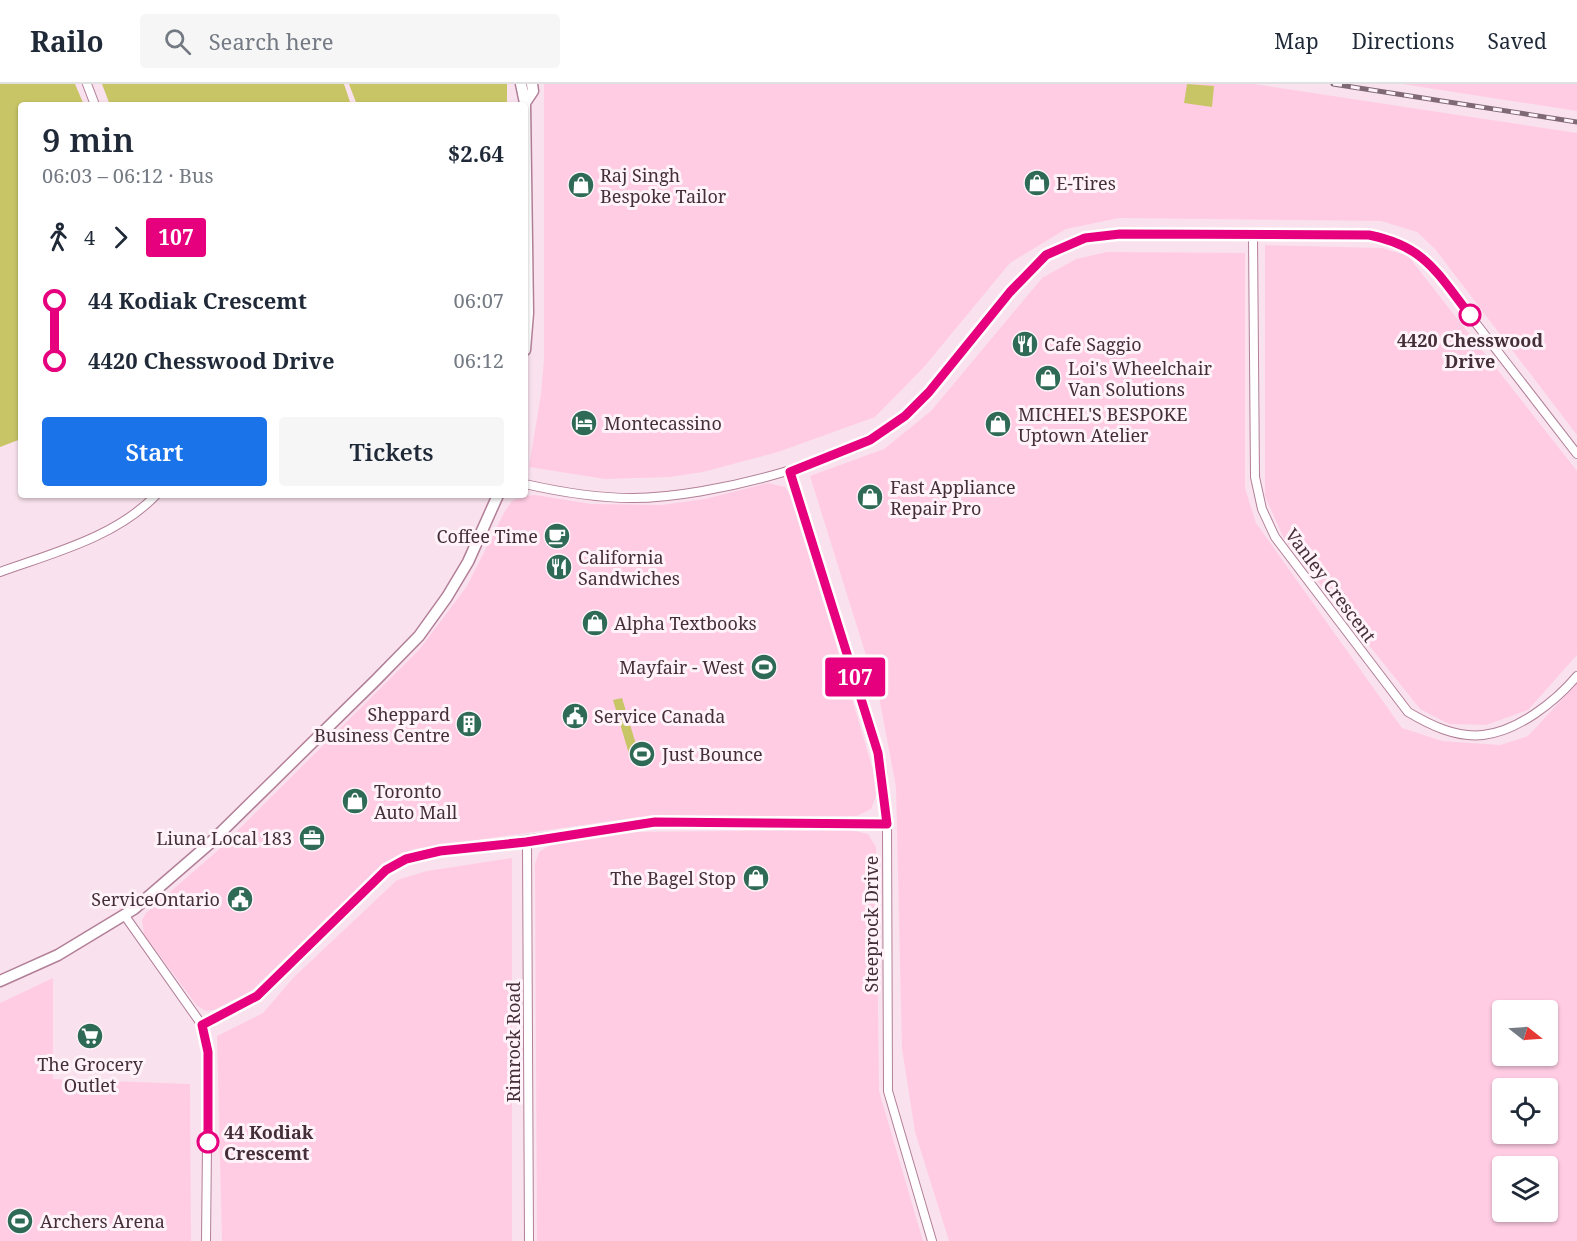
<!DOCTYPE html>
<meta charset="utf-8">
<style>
body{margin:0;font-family:"Noto Serif",serif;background:#f6f6f7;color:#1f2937;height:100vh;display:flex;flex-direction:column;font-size:22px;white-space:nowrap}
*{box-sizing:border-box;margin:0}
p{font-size:20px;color:#747a83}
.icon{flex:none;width:33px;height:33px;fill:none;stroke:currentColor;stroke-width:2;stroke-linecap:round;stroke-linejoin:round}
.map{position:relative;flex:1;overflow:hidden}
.side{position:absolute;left:18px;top:18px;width:510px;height:396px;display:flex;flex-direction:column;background:#fff;border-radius:6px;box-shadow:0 2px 4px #0004}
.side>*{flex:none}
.badge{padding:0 12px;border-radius:4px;font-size:21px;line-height:39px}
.needle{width:39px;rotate:107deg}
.fabs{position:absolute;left:1492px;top:916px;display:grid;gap:12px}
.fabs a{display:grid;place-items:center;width:66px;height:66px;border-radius:6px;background:#fff;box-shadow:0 2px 4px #0004;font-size:30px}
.map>.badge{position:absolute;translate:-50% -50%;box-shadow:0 0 0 3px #fff}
.legs{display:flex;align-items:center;gap:9px;height:66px;padding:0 24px;font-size:20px}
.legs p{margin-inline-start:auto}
.head{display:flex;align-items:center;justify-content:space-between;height:102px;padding:0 24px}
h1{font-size:33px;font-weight:600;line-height:45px}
.button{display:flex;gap:12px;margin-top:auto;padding:12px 24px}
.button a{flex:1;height:69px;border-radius:6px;background:#1a73e8;color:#fff;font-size:24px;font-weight:600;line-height:69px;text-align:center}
.button a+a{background:#f6f6f7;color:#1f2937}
ul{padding:0 24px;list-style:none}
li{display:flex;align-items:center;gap:21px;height:60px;font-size:22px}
li i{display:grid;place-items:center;width:9px;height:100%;margin:0 8px;background:currentColor}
li i::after{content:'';width:15px;height:15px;margin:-8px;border:4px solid;border-radius:50%;background:#fff}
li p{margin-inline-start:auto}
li:first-child i{background:linear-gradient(#0000 50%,currentColor 0)}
li:last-child i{background:linear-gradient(currentColor 50%,#0000 0)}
header{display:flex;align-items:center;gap:36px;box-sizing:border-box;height:84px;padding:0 30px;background:#fff;border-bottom:2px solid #e0e1e3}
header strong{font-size:28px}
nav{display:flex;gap:33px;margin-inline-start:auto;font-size:21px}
.search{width:420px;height:54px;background:#f6f6f7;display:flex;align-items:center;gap:15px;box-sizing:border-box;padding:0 21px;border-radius:6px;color:#747a83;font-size:22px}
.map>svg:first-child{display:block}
.built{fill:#ffcce4;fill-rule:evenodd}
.green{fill:#c7c566}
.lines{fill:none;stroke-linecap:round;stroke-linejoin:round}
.street-casing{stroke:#b27f98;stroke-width:10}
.secondary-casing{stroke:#b27f98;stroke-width:13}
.street{stroke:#fff;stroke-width:8}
.secondary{stroke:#fff;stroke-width:10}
.rail-casing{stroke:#7f6974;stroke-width:5}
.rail{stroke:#fff3f9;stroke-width:3;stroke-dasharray:9;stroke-linecap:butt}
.line-1-casing{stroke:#fff;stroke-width:14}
.line-1{stroke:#e6007e;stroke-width:9}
.stop-1-dot{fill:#fff;stroke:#e6007e;stroke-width:3}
.labels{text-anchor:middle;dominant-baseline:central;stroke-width:6;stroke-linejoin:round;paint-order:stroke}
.poi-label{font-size:18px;fill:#442e39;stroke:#fff3f9;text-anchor:start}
.stop-label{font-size:18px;font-weight:bold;fill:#442e39;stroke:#fff3f9}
.street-label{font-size:18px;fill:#442e39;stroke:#fff3f9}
</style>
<header>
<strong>Railo</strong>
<div class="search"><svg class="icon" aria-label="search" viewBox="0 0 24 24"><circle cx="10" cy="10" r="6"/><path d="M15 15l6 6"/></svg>Search here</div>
<nav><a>Map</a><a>Directions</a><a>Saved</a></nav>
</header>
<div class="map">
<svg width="1577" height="1157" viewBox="0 0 1577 1157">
<rect width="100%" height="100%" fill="#f9e2ed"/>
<path class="built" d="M544,0h710l323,49v302l-142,-186 -18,-17 -36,-11 -262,-3 -53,11 -56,34 -86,104 -49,50 -97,35 -75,20 -34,5 -64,2 -76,-12 12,-73 3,-34z
M1402,0h175v27z
M1265,161l117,3 26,8 169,215v184l-49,55 -42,15 -37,-1 -29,-15 -136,-170 -19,-43z
M1107,168l138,1v235l11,35 146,205 40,13 58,4 28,-9 49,-53v558h-628l-34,-109 -13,-83 -6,-262 -17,-90 -69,-221 74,-27 47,-38 111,-133 34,-19zM1503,927h45v45h-45zM1503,1005h45v45h-45zM1503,1083h45v45h-45z
M768,399l17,4 8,12 80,271 3,26 -5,13 -14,7 -218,1 -225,32 -32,16 -132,127 -36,18 -8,1 -9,-5 -53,-72 -2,-14 4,-7 70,-61 203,-202 48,-64 38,-75 7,-10 11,-5 12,-1 56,9 70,1 44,-6z
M850,746l18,4 8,13 3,244 44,150h-386l-2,-377 4,-12 13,-8 79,-12z
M512,774v383h-290l-5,-205 46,-23 31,-36 103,-97 30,-9z
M53,894v101l137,5 1,157h-191v-238z"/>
<path class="green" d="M0,0h75l9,21h-63v334l-21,8z
M102,0h242l7,21h-241z
M349,0h158v21h-150z
M1187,0l27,2 -2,21 -28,-4z
M622,614l16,53 -9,3 -16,-54z"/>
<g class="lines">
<defs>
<path id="street" d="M87,0l8,21
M1253,153l2,240 7,32 13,28 133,175c22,13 48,26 75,23 35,-4 72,-33 94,-59
M790,388l92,297 5,55 1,267 44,150
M525,400c35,8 71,14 108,14 74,0 232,-38 283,-92 29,-31 55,-65 81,-98 15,-18 30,-40 50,-53 22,-14 47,-18 73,-21l249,1c25,5 41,12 61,29l147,190
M0,488c53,-19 116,-35 156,-77
M527,758l2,399
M125,832l77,109 6,26 -2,190
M202,941l55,-28 129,-127 31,-15 238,-33 232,2"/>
<path id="secondary" d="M521,0l4,19 3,210 -3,37
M525,19l8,-12 -1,-7
M0,897l58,-26 76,-46 74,-64 168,-165 43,-44 28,-39 21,-35 30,-67"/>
</defs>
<use href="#street" class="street-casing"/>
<use href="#secondary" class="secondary-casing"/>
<use href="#street" class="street"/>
<use href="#secondary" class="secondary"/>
<defs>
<path id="rail" d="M1333,0l244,38"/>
</defs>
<use href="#rail" class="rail-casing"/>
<use href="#rail" class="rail"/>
</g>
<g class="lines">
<defs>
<path id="line-1" d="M208,1058v-90l-6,-27 55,-29 129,-126 20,-11 34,-8 86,-9 129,-20 232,2 -9,-71 -88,-281 80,-32 35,-24 24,-24 81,-100 36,-37 39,-17 35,-4 249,1c56,11 68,38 101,80"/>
</defs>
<use href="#line-1" class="line-1-casing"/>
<use href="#line-1" class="line-1"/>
</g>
<defs>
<symbol id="shop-disc" viewBox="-11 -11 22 22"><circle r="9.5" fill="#2e6a55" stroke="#fff3f9"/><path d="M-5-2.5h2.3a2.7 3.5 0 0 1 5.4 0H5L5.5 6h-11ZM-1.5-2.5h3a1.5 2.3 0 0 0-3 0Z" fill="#fff"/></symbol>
<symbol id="restaurant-disc" viewBox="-11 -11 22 22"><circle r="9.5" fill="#2e6a55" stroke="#fff3f9"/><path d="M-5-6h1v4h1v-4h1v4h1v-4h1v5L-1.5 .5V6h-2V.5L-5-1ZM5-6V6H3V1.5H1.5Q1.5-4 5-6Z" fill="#fff"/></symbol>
<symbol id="hotel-disc" viewBox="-11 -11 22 22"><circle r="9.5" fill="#2e6a55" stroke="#fff3f9"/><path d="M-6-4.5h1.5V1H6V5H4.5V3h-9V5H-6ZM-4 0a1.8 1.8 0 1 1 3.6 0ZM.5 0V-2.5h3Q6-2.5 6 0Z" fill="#fff"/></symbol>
<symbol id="cafe-disc" viewBox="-11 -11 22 22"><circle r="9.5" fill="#2e6a55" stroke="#fff3f9"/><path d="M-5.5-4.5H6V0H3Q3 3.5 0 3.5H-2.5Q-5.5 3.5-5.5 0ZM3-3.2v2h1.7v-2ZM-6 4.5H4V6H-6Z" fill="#fff"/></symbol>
<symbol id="stadium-disc" viewBox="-11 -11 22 22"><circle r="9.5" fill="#2e6a55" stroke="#fff3f9"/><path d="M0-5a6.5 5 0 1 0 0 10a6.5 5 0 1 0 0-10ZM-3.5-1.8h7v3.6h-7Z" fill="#fff"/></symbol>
<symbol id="civic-disc" viewBox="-11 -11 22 22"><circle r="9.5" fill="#2e6a55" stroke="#fff3f9"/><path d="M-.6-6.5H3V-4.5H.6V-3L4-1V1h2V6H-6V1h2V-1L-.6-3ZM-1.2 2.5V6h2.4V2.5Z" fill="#fff"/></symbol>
<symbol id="building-disc" viewBox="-11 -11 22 22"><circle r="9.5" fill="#2e6a55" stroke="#fff3f9"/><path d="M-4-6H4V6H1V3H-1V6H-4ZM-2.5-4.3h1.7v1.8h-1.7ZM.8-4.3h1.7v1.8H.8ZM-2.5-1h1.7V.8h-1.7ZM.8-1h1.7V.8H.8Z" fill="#fff"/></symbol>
<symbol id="office-disc" viewBox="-11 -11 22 22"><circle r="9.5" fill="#2e6a55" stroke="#fff3f9"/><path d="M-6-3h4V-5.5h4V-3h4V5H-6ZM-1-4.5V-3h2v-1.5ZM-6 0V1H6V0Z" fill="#fff"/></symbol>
<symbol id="supermarket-disc" viewBox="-11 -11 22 22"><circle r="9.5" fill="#2e6a55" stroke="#fff3f9"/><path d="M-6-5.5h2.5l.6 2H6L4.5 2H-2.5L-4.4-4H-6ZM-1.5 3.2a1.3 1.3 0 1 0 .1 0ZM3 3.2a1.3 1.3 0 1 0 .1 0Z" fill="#fff"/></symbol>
</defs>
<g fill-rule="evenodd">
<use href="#shop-disc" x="1022" y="84" width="30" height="30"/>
<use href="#shop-disc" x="566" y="86" width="30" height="30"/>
<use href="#restaurant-disc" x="1010" y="245" width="30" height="30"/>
<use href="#shop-disc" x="1033" y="279" width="30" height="30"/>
<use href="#hotel-disc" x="569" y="324" width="30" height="30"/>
<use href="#shop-disc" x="983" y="325" width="30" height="30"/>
<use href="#shop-disc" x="855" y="398" width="30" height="30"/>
<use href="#cafe-disc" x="542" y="437" width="30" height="30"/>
<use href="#restaurant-disc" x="544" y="468" width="30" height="30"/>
<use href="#shop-disc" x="580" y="524" width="30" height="30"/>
<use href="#stadium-disc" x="749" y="568" width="30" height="30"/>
<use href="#civic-disc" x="560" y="617" width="30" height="30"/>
<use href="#building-disc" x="454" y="625" width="30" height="30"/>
<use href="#stadium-disc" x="627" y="655" width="30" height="30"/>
<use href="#shop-disc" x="340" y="702" width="30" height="30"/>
<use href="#office-disc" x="297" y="739" width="30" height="30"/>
<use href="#shop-disc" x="741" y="779" width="30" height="30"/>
<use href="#civic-disc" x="225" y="800" width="30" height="30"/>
<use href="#supermarket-disc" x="75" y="937" width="30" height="30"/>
<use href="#stadium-disc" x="5" y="1122" width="30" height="30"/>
</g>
<g class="stop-1-dot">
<circle cx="1470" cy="231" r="10"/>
<circle cx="208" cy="1058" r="10"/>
</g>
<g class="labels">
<g class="poi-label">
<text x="600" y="91">Raj Singh<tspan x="600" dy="21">Bespoke Tailor</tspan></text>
<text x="1056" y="99">E-Tires</text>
<text x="1044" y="260">Cafe Saggio</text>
<text x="1068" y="284">Loi's Wheelchair<tspan x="1068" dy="21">Van Solutions</tspan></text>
<text x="1018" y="330">MICHEL'S BESPOKE<tspan x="1018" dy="21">Uptown Atelier</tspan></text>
<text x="604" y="339">Montecassino</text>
<text x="890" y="403">Fast Appliance<tspan x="890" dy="21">Repair Pro</tspan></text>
<text x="538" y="452" text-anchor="end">Coffee Time</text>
<text x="578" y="473">California<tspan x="578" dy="21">Sandwiches</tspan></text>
<text x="614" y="539">Alpha Textbooks</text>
<text x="744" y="583" text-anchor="end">Mayfair - West</text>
<text x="450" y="630" text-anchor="end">Sheppard<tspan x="450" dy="21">Business Centre</tspan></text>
<text x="594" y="632">Service Canada</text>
<text x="662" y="670">Just Bounce</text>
<text x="374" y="707">Toronto<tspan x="374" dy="21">Auto Mall</tspan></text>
<text x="292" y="754" text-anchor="end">Liuna Local 183</text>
<text x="736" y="794" text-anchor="end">The Bagel Stop</text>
<text x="220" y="815" text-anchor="end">ServiceOntario</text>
<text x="90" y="980" text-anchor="middle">The Grocery<tspan x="90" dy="21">Outlet</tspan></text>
<text x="40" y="1137">Archers Arena</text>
</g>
<g class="stop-label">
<text x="1470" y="256">4420 Chesswood<tspan x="1470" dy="21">Drive</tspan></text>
<text x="224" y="1048" text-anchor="start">44 Kodiak<tspan x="224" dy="21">Crescemt</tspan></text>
</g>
<g class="street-label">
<text transform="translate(1331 501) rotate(53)">Vanley Crescent</text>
<text transform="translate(871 840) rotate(-90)">Steeprock Drive</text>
<text transform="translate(513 958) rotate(-90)">Rimrock Road</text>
</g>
</g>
</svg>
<div class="fabs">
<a><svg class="needle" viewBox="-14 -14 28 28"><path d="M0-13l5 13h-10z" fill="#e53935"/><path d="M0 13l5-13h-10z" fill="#747a83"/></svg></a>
<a><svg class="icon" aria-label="locate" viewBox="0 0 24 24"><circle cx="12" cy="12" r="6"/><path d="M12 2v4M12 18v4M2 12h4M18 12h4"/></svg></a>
<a><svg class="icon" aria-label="layers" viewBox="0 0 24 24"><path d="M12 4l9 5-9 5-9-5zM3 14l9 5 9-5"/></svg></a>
</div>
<b class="badge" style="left:855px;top:593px;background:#e6007e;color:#fff">107</b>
<section class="side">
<div class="head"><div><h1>9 min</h1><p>06:03 – 06:12 · Bus</p></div><b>$2.64</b></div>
<div class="legs"><svg class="icon" aria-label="walk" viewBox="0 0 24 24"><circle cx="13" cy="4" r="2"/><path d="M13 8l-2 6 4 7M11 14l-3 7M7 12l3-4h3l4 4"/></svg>4<svg class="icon" aria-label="forward" viewBox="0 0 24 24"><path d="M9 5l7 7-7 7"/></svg><b class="badge" style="background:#e6007e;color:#fff">107</b></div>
<ul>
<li><i style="color:#e6007e"></i><b>44 Kodiak Crescemt</b><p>06:07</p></li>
<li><i style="color:#e6007e"></i><b>4420 Chesswood Drive</b><p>06:12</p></li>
</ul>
<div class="button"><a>Start</a><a>Tickets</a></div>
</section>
</div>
